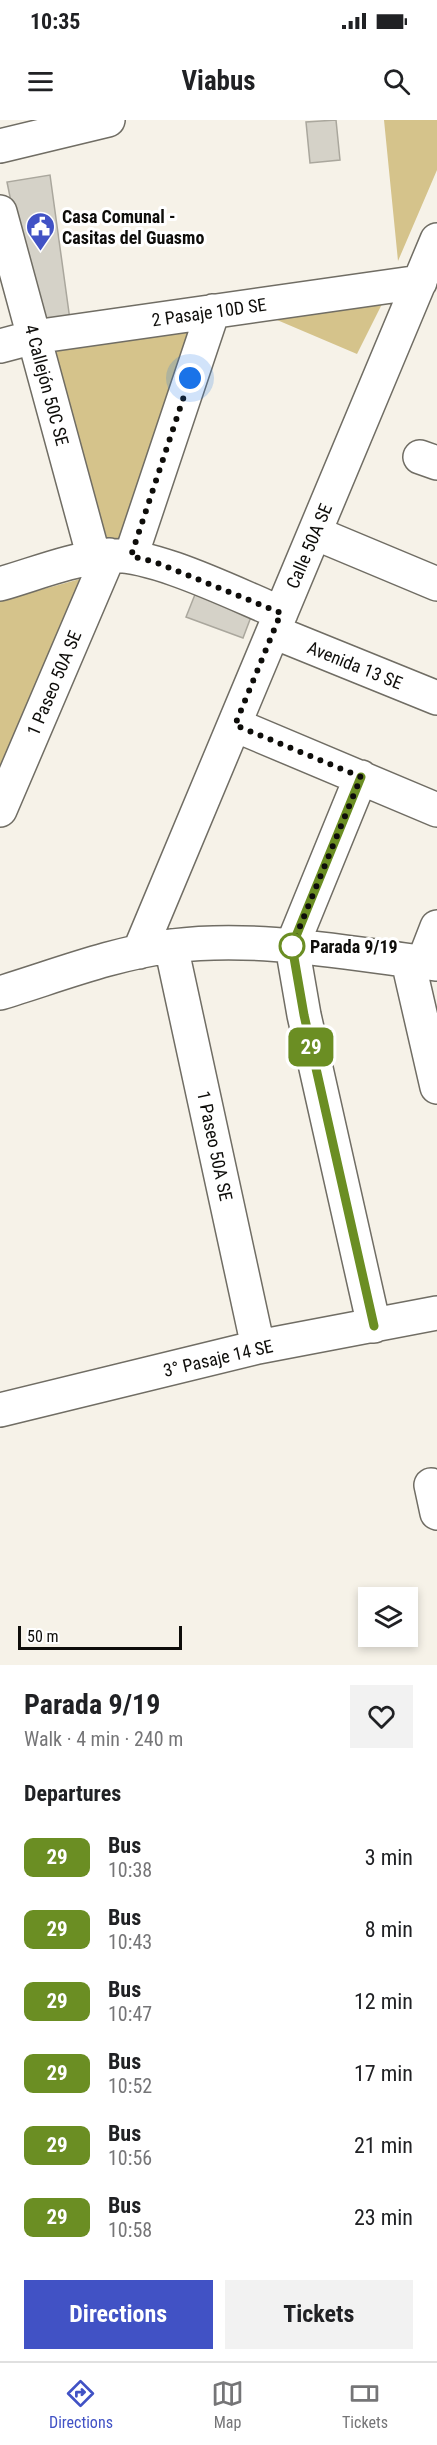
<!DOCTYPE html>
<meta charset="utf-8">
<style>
body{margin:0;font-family:"Roboto Condensed",sans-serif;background:#f2f2f2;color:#202124;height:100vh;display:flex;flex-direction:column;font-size:22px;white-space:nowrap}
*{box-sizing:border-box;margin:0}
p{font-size:20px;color:#757577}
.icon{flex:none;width:33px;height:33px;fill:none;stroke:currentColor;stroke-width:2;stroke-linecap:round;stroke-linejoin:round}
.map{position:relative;height:1545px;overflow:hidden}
.drawer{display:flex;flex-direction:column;background:#fff;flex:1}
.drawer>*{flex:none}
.badge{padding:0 12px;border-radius:9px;font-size:21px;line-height:39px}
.tools{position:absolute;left:358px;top:1467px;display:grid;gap:12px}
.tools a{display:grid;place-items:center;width:60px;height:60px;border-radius:0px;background:#fff;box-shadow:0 3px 9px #0003;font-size:30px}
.scale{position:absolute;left:18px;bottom:15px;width:164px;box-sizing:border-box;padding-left:6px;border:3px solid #0e0d0a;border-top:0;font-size:16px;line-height:21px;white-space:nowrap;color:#0e0d0a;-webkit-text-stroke:4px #fff;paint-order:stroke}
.you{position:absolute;width:30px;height:30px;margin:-15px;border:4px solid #fff;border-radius:50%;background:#1a73e8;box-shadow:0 0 0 9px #1a73e833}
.map>.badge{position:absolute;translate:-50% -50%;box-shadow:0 0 0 3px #fff}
h2{padding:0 24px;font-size:22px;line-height:54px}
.round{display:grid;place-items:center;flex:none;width:63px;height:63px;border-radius:0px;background:#f2f2f2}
.head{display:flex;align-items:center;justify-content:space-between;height:102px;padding:0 24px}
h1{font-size:28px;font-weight:700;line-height:45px}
.cta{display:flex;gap:12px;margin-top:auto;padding:12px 24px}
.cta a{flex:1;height:69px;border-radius:0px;background:#4152c5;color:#fff;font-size:24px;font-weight:700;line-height:69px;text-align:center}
.cta a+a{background:#f2f2f2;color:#202124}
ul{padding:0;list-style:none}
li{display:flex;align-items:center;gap:18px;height:72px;padding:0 24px}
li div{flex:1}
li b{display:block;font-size:22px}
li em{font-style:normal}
li .badge{min-width:66px;font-weight:700;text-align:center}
.status{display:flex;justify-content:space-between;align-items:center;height:42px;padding:0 30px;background:#fff;direction:ltr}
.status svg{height:16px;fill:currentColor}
header{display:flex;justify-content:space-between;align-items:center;height:78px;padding:0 24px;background:#fff;font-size:27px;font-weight:700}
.tabs{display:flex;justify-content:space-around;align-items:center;height:84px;border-top:2px solid #e0e0e0;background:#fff;font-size:16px;color:#757577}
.tabs a{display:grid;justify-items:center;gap:3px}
.tabs .on{color:#4152c5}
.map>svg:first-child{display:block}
.green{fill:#d5c38b}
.building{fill:#d5d2c8;stroke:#aaa79d;stroke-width:1.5}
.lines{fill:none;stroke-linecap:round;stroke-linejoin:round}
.minor-casing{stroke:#706d64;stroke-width:36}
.minor{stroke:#fff;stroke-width:33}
.line-casing{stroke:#fff;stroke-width:14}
.line{stroke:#6b8e23;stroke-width:9}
.walk{stroke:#0e0d0a;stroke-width:6;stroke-dasharray:0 10.8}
.stop-dot{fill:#fff;stroke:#6b8e23;stroke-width:3}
.labels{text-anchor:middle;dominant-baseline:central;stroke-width:6;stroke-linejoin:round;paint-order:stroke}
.poi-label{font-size:18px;font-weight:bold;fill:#0e0d0a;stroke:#fff;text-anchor:start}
.street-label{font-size:18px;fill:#0e0d0a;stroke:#fff}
.stop-label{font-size:18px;font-weight:bold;fill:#0e0d0a;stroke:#fff;text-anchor:start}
</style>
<div class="status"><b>10:35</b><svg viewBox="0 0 49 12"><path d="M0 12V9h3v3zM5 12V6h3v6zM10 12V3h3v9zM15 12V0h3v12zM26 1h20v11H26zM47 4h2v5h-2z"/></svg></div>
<header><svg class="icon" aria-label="menu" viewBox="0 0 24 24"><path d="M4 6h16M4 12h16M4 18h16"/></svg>Viabus<svg class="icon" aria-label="search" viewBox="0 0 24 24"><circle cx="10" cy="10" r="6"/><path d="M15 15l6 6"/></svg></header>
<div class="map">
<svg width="437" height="1545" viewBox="0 0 437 1545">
<rect width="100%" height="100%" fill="#f6f2e8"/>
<path class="green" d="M384,0h53v50l-39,91z
M387,174l-30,60 -87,-37z
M204,199l-78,229 -27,3 -56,-207z
M80,459l-80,204v-182z"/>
<path class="building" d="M336,0l4,40 -30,3 -4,-41z
M50,55l20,145 -34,5 -29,-143z
M198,467l56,22 -11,29 -57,-21z"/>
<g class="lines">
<defs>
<path id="minor" d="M0,26l108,-26
M0,92l94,346
M0,226l34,-9 386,-55
M420,337l17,6
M315,413l122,51
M131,436l82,-245
M0,464c35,-10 71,-25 107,-28 43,-5 132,40 174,57
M274,512l163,66
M235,605l202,85
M361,657l-69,169 12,69 70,311
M0,690l109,-255
M171,826l87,401
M139,832l298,-712
M408,841l29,126
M423,843l14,-36
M0,873c56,-17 114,-40 172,-47 88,-11 178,8 265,18
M0,1290l258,-63 179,-34
M431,1365l6,28"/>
</defs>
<use href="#minor" class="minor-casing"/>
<use href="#minor" class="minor"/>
</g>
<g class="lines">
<defs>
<path id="line" d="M361,657l-69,169 12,69 70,311"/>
</defs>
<use href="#line" class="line-casing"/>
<use href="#line" class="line"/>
<path class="walk" d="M190,258l-59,178 24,6 126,51 -46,112 126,52 -69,169"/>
</g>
<defs>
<symbol id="civic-pin" viewBox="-11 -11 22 30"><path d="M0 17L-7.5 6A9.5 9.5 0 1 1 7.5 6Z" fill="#4152c5" stroke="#fff"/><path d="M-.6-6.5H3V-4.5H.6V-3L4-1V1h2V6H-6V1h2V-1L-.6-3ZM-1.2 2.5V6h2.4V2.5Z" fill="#fff"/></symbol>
</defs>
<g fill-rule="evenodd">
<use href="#civic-pin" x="24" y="90" width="33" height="45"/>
</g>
<circle class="stop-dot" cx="292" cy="826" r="12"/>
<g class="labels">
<g class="poi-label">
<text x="62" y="96">Casa Comunal -<tspan x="62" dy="21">Casitas del Guasmo</tspan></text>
</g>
<g class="street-label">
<text transform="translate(209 192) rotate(-8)">2 Pasaje 10D SE</text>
<text transform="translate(47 265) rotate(75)">4 Callejón 50C SE</text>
<text transform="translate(309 426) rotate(-67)">Calle 50A SE</text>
<text transform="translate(355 545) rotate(22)">Avenida 13 SE</text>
<text transform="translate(54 563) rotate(-67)">1 Paseo 50A SE</text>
<text transform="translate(215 1026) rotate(78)">1 Paseo 50A SE</text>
<text transform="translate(218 1238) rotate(-13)">3° Pasaje 14 SE</text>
</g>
<g class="stop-label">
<text x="310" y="826">Parada 9/19</text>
</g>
</g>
</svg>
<div class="tools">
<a><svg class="icon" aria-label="layers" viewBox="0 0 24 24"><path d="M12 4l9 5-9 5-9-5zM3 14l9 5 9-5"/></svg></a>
</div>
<div class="scale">50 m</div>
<div class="you" style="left:190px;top:258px"></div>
<b class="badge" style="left:311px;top:927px;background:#6b8e23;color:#fff">29</b>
</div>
<section class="drawer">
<div class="head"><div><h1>Parada 9/19</h1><p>Walk · 4 min · 240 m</p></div><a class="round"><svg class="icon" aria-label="heart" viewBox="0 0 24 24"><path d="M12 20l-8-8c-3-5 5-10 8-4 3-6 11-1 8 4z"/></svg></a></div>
<h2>Departures</h2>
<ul>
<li><span class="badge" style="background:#6b8e23;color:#fff">29</span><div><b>Bus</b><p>10:38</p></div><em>3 min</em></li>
<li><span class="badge" style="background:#6b8e23;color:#fff">29</span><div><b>Bus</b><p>10:43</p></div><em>8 min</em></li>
<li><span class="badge" style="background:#6b8e23;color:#fff">29</span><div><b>Bus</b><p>10:47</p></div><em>12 min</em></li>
<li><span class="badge" style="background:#6b8e23;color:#fff">29</span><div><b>Bus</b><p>10:52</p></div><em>17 min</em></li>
<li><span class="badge" style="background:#6b8e23;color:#fff">29</span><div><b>Bus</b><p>10:56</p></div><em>21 min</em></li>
<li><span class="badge" style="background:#6b8e23;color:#fff">29</span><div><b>Bus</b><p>10:58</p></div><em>23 min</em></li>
</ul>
<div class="cta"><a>Directions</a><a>Tickets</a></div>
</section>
<nav class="tabs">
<a class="on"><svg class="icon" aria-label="directions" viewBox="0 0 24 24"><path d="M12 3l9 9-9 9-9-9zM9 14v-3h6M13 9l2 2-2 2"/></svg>Directions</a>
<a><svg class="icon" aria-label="map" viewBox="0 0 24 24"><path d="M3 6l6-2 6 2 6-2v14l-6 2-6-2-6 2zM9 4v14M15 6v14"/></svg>Map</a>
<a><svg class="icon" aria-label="tickets" viewBox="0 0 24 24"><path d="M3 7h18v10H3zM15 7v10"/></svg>Tickets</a>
</nav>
